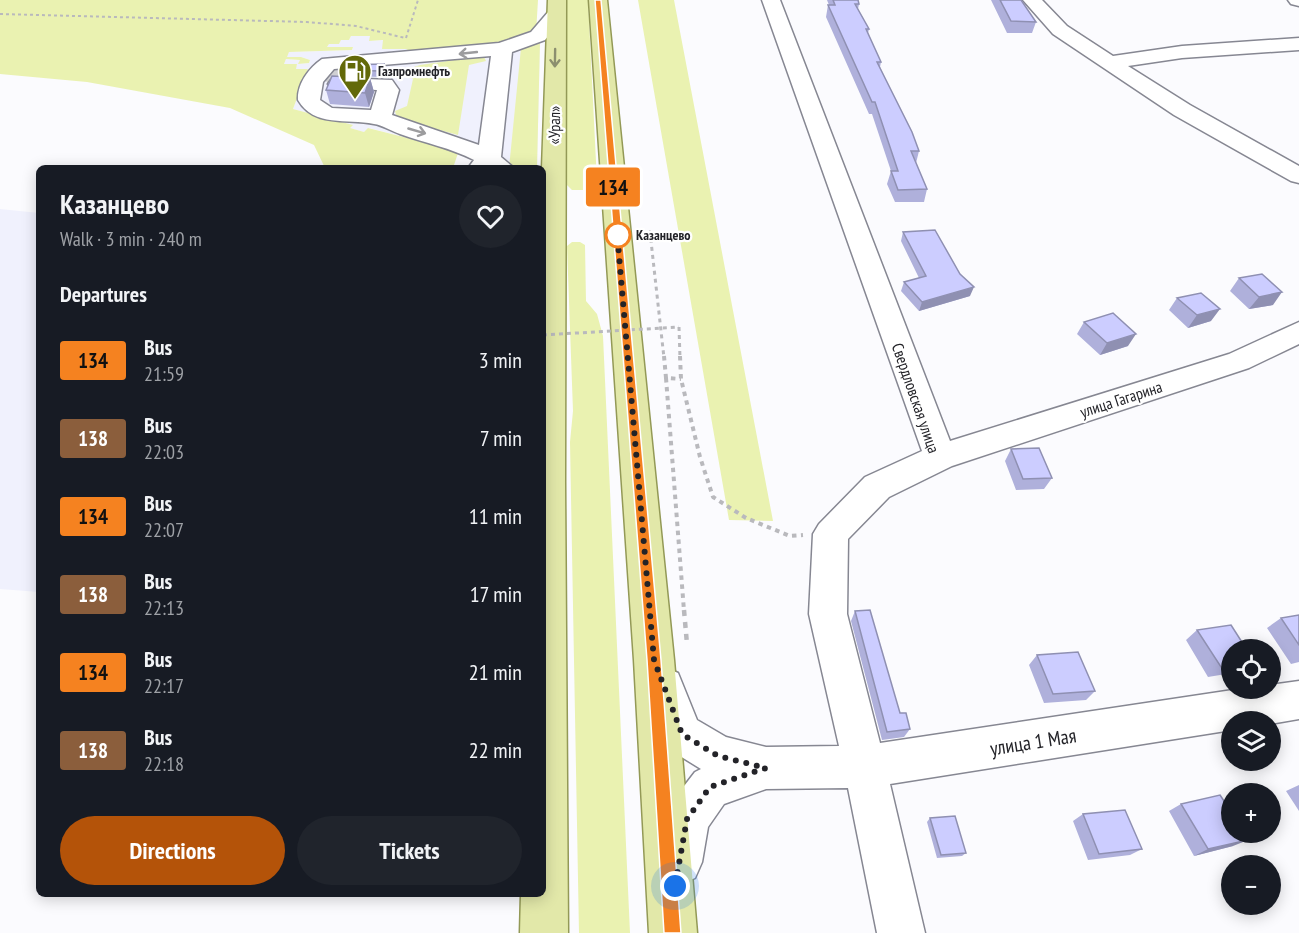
<!DOCTYPE html>
<meta charset="utf-8">
<style>
body{margin:0;font-family:"PT Sans Narrow",sans-serif;background:#20242c;color:#f1f3f6;height:100vh;display:flex;flex-direction:column;font-size:22px;white-space:nowrap}
*{box-sizing:border-box;margin:0}
p{font-size:20px;color:#9ea1a6}
.icon{flex:none;width:33px;height:33px;fill:none;stroke:currentColor;stroke-width:2;stroke-linecap:round;stroke-linejoin:round}
.map{position:relative;flex:1;overflow:hidden}
.sheet{position:absolute;left:36px;top:165px;width:510px;height:732px;display:flex;flex-direction:column;background:#171b24;border-radius:9px;box-shadow:0 3px 15px #0003}
.sheet>*{flex:none}
.badge{padding:0 12px;border-radius:4px;font-size:21px;line-height:39px}
.buttons{position:absolute;left:1221px;top:639px;display:grid;gap:12px}
.buttons a{display:grid;place-items:center;width:60px;height:60px;border-radius:50%;background:#171b24;box-shadow:0 3px 15px #0003;font-size:30px}
.you{position:absolute;width:30px;height:30px;margin:-15px;border:4px solid #fff;border-radius:50%;background:#1a73e8;box-shadow:0 0 0 9px #1a73e833}
.map>.badge{position:absolute;translate:-50% -50%;box-shadow:0 0 0 3px #fff}
h2{padding:0 24px;font-size:22px;line-height:54px}
.round{display:grid;place-items:center;flex:none;width:63px;height:63px;border-radius:32px;background:#20242c}
.headline{display:flex;align-items:center;justify-content:space-between;height:102px;padding:0 24px}
h1{font-size:28px;font-weight:600;line-height:45px}
.cta{display:flex;gap:12px;margin-top:auto;padding:12px 24px}
.cta a{flex:1;height:69px;border-radius:36px;background:#b45309;color:#fff;font-size:24px;font-weight:600;line-height:69px;text-align:center}
.cta a+a{background:#20242c;color:#f1f3f6}
ul{padding:0;list-style:none}
li{display:flex;align-items:center;gap:18px;height:78px;padding:0 24px}
li div{flex:1}
li b{display:block;font-size:22px}
li em{font-style:normal}
li .badge{min-width:66px;font-weight:700;text-align:center}
.map>svg:first-child{display:block}
.built{fill:#f0f1fd}
.green{fill:#eaf2b1}
.lines{fill:none;stroke-linecap:round;stroke-linejoin:round}
.minor-tunnel{stroke:#d0d0d3;stroke-width:20;stroke-dasharray:20 10;stroke-linecap:butt}
.minor-casing{stroke:#868792;stroke-width:3}
.major-casing{stroke:#939956;stroke-width:3}
.path-far3{stroke:#b9b9bd;stroke-width:2;stroke-dasharray:3 3;stroke-linecap:butt}
.path-far2{stroke:#b9b9bd;stroke-width:3;stroke-dasharray:4 4;stroke-linecap:butt}
.path-far1{stroke:#b9b9bd;stroke-width:4;stroke-dasharray:4.5 4.5;stroke-linecap:butt}
.path{stroke:#b9b9bd;stroke-width:4.5;stroke-dasharray:6 6;stroke-linecap:butt}
.minor{fill:#fff;fill-rule:evenodd}
.major{fill:#e2e8a9;fill-rule:evenodd}
.path-bridge{stroke:#b9b9bd;stroke-width:3;stroke-dasharray:4 4;stroke-linecap:butt}
.wall{fill:#afb0db}
.shaded-wall{fill:#8f90b2}
.building{fill:#cccdff;stroke:#8f90b2;stroke-width:1.5}
.oneway{stroke:#9c9c9e}
.oneway2{stroke:#8c8f6f}
.line{fill:#f58220;stroke:#fff;stroke-width:1.5}
.walk{stroke:#232328;stroke-width:6;stroke-dasharray:0 10.8}
.stop-dot{fill:#fff;stroke:#f58220;stroke-width:3}
.labels{text-anchor:middle;dominant-baseline:central;stroke-width:4.5;stroke-linejoin:round;paint-order:stroke}
.far-poi-label{font-size:14px;font-weight:bold;fill:#232328;stroke:#fff;text-anchor:start}
.far-stop-label{font-size:14px;font-weight:bold;fill:#232328;stroke:#fff;text-anchor:start}
.street-label{font-size:16px;fill:#232328;stroke:#fff}
.near-street-label{font-size:20px;fill:#232328;stroke:#fff}
</style>
<div class="map">
<svg width="1299" height="933" viewBox="0 0 1299 933">
<rect width="100%" height="100%" fill="#fbfbfe"/>
<path class="built" d="M544,26l-4,16 -3,126h-43l-39,-18 -86,-22 -5,4 -15,-4 3,-3 -59,-16 14,-40h-12l2,-5h-13l2,-5 14,1 -1,4 10,-1 1,-3 -9,-3h-15l3,-5 63,-2 1,-3h-26l2,-3h10l2,-4h8l2,-4h19v5l14,-1 -1,9h23l22,4 55,-5 43,-9z
M0,209l39,4v379l-39,-3z"/>
<path class="green" d="M0,0h538l-2,33 -30,12 -94,7 -6,-3h-24l1,-9 -14,1 1,-5h-19l-2,4h-8l-2,4h-10l-2,3h26l-1,3 -63,2 -2,5h14l9,3 -1,3 -11,1 2,-4 -14,-1 -2,5h13l-1,5h12l-15,40 60,16 -3,3 14,4 4,-4 87,22 3,3 -5,15h-128l-11,-23 -84,-37 -143,-26 -87,-8z
M565,0h23l9,182 -8,8h-17l-6,-6z
M638,0h36l99,521 -44,-1z
M540,42l-3,126h-28l12,-120z
M475,57h9l2,4 -17,4 -11,70 -48,-13 -14,-7 -1,-4 12,-5 6,-27 -9,-5 1,-4 15,-5z
M572,242h8l5,3 1,56 11,13 6,22 27,597h-51l-9,-491 3,-31 -6,-165z"/>
<g class="lines">
<path class="minor-tunnel" d="M333,84l8,-22"/>
<defs>
<path id="minor" d="M762,0h18l170,441 279,-87 70,-32v22l-50,24 -297,98 -63,31 -41,42 -1,75 33,129 366,-55h24v-3l29,-4v38l-29,5v-2h-38v8l-342,54 35,149h-48l-29,-145 -82,1 -42,15 -16,23 -6,35 -7,16 -16,7 -16,-7 -7,-16 9,-43 6,-16 24,-31 6,-3 -34,-21 -23,-62 6,-13 14,-6 14,6 19,47 29,17 40,10 73,-1 -30,-132 4,-80 6,-10 46,-47 57,-26z
M1023,0h19l25,26 46,30 69,-10 117,-8v12l-117,8 -54,8 62,39 109,61v17l-8,-2 -117,-66 -121,-81z
M1288,0h11v6l-8,-2z
M556,9l7,2 2,4 -20,25 -33,12 -11,105 13,11h-46l6,-8c-23,-12 -49,-17 -74,-26 -9,-3 -18,-9 -26,-10 -27,-6 -60,4 -76,-24 -1,-16 11,-32 24,-41l177,-16 32,-11 18,-21zM491,56l-12,89 -87,-30 7,-25 -7,-10 -54,-2 -7,2 -3,4 3,4 46,2 -6,20 -39,-2 -12,-8 3,-18 11,-13z"/>
<path id="major" d="M548,0h18l-1,482 3,451h-48l1,-39h22l-1,-726z
M589,0h18l67,660 23,273h-48l-15,-273z"/>
</defs>
<use href="#minor" class="minor-casing"/>
<use href="#major" class="major-casing"/>
<path class="path-far3" d="M0,14l307,8 49,4 49,12
M406,38l12,-38"/>
<path class="path-far2" d="M641,232h9l14,126
M679,327l1,31"/>
<path class="path-far1" d="M664,356l2,22 15,1
M680,356l1,23 19,78 13,40 33,21 44,18 13,-1
M666,378l18,233"/>
<path class="path" d="M684,610l3,34"/>
<use href="#minor" class="minor"/>
<use href="#major" class="major"/>
<path class="path-bridge" d="M543,335l136,-8"/>
</g>
<path class="wall" d="M827,0h31l1,4 -1,5 11,20 -1,4 13,29 -1,5 39,84 -3,12 11,26 -3,13h-29l-8,-18 4,-13 -19,-57h-3l-43,-97 2,-12h1z
M991,0h30l15,22 -4,11h-25z
M340,70h45l-2,7 -41,-1z
M370,78l4,14 -5,15 -39,-3 -4,-14z
M903,232l67,64 -51,15 -18,-20 3,-9 15,-4 -18,-37z
M1239,278l34,27 -24,4 -19,-18z
M1177,298l34,23 -23,7 -19,-18z
M1084,322l44,24 -28,9 -23,-21z
M1011,449l41,29 -8,11 -28,1 -11,-29z
M855,611l45,102 10,16 -6,8 -22,3 -31,-119z
M1299,615v47l-8,2 -24,-36 14,-10z
M1197,630l35,20v23l-24,4 -22,-37z
M1037,655l58,36 -9,9 -42,3 -15,-38z
M1299,785v26l-13,-20z
M1181,804l52,42 -39,10 -25,-45z
M1083,814l59,35 -12,6 -42,5 -15,-39z
M930,818l36,35 -4,3 -25,2 -10,-36z"/>
<path class="shaded-wall" d="M384,64l1,6 -2,7 -2,-6z
M370,78l4,14 -5,15 -4,-14z
M974,287l-4,9 -51,15 3,-9z
M1282,292l-9,13 -24,4 10,-12z
M1220,309l-9,12 -23,7 9,-13z
M1136,334l-8,12 -28,9 7,-12z
M1248,840l-15,6 -39,10 14,-7z"/>
<path class="building" d="M833,0h25l1,4h-4l14,25h-3l15,33h-4l35,70 7,19h-8l16,38 -29,1 -7,-19h7l-23,-69h-3l-44,-97h7z
M1000,0h21l15,22 -25,-1z
M384,64l-3,7 -41,-1 2,-5z
M332,76l38,2 -5,15 -39,-3z
M935,230l25,44 14,13 -52,15 -18,-20 22,-6 -23,-44z
M1262,274l20,18 -23,5 -20,-19z
M1201,293l19,16 -23,6 -20,-17z
M1113,313l23,21 -29,9 -23,-21z
M1039,448l13,30 -29,1 -12,-30z
M870,610l30,103h6l4,16 -23,3 -32,-121z
M1299,615v30l-18,-27z
M1231,625l16,25h-15v16l-11,1 -24,-37z
M1078,652l17,39 -42,3 -16,-39z
M1220,795l12,18v19h12l4,8 -40,9 -27,-45z
M1125,810l17,39 -43,5 -16,-40z
M955,816l11,37 -25,2 -11,-37z"/>
<defs><path id="oneway-shaft" d="M-6 0H5M1.5-3L5.5 0L1.5 3" fill="none" stroke-width="1.6" stroke-linecap="round" stroke-linejoin="round" transform="scale(1.5)"/></defs>
<g class="oneway">
<use href="#oneway-shaft" transform="translate(468 53) rotate(174)"/>
<use href="#oneway-shaft" transform="translate(417 131) rotate(16)"/>
</g>
<use class="oneway2" href="#oneway-shaft" transform="translate(555 58) rotate(91)"/>
<path class="line" d="M595,0h6l60,660 20,273h-17l-17,-273z"/>
<g class="lines">
<path class="walk" d="M618,235l-1,-3 37,428 28,74 36,22 48,12 -56,19 -23,32 -12,67"/>
</g>
<defs>
<symbol id="fuel-pin" viewBox="-11 -11 22 30"><path d="M0 17L-7.5 6A9.5 9.5 0 1 1 7.5 6Z" fill="#636909" stroke="#fff"/><path d="M-5.5-6h7V0h2V4h1.3V-2.5L3-4.5l.8-.8L6-3V5H2.5V1h-1V6h-7ZM-4.2-4.7v3.2H.2V-4.7Z" fill="#fff"/></symbol>
</defs>
<g fill-rule="evenodd">
<use href="#fuel-pin" x="336" y="52" width="38" height="52"/>
</g>
<circle class="stop-dot" cx="618" cy="235" r="12"/>
<g class="labels">
<g class="far-poi-label">
<text x="378" y="71">Газпромнефть</text>
</g>
<g class="far-stop-label">
<text x="636" y="235">Казанцево</text>
</g>
<g class="street-label">
<text transform="translate(554 125) rotate(-89)">«Урал»</text>
<text transform="translate(916 398) rotate(71)">Свердловская улица</text>
<text transform="translate(1121 399) rotate(-18)">улица Гагарина</text>
</g>
<g class="near-street-label">
<text transform="translate(1033 742) rotate(-9)">улица 1 Мая</text>
</g>
</g>
</svg>
<div class="buttons">
<a><svg class="icon" aria-label="locate" viewBox="0 0 24 24"><circle cx="12" cy="12" r="6"/><path d="M12 2v4M12 18v4M2 12h4M18 12h4"/></svg></a>
<a><svg class="icon" aria-label="layers" viewBox="0 0 24 24"><path d="M12 4l9 5-9 5-9-5zM3 14l9 5 9-5"/></svg></a>
<a>+</a>
<a>−</a>
</div>
<div class="you" style="left:675px;top:886px"></div>
<b class="badge" style="left:613px;top:187px;background:#f58220;color:#111">134</b>
<section class="sheet">
<div class="headline"><div><h1>Казанцево</h1><p>Walk · 3 min · 240 m</p></div><a class="round"><svg class="icon" aria-label="heart" viewBox="0 0 24 24"><path d="M12 20l-8-8c-3-5 5-10 8-4 3-6 11-1 8 4z"/></svg></a></div>
<h2>Departures</h2>
<ul>
<li><span class="badge" style="background:#f58220;color:#111">134</span><div><b>Bus</b><p>21:59</p></div><em>3 min</em></li>
<li><span class="badge" style="background:#8b5e3c;color:#fff">138</span><div><b>Bus</b><p>22:03</p></div><em>7 min</em></li>
<li><span class="badge" style="background:#f58220;color:#111">134</span><div><b>Bus</b><p>22:07</p></div><em>11 min</em></li>
<li><span class="badge" style="background:#8b5e3c;color:#fff">138</span><div><b>Bus</b><p>22:13</p></div><em>17 min</em></li>
<li><span class="badge" style="background:#f58220;color:#111">134</span><div><b>Bus</b><p>22:17</p></div><em>21 min</em></li>
<li><span class="badge" style="background:#8b5e3c;color:#fff">138</span><div><b>Bus</b><p>22:18</p></div><em>22 min</em></li>
</ul>
<div class="cta"><a>Directions</a><a>Tickets</a></div>
</section>
</div>
